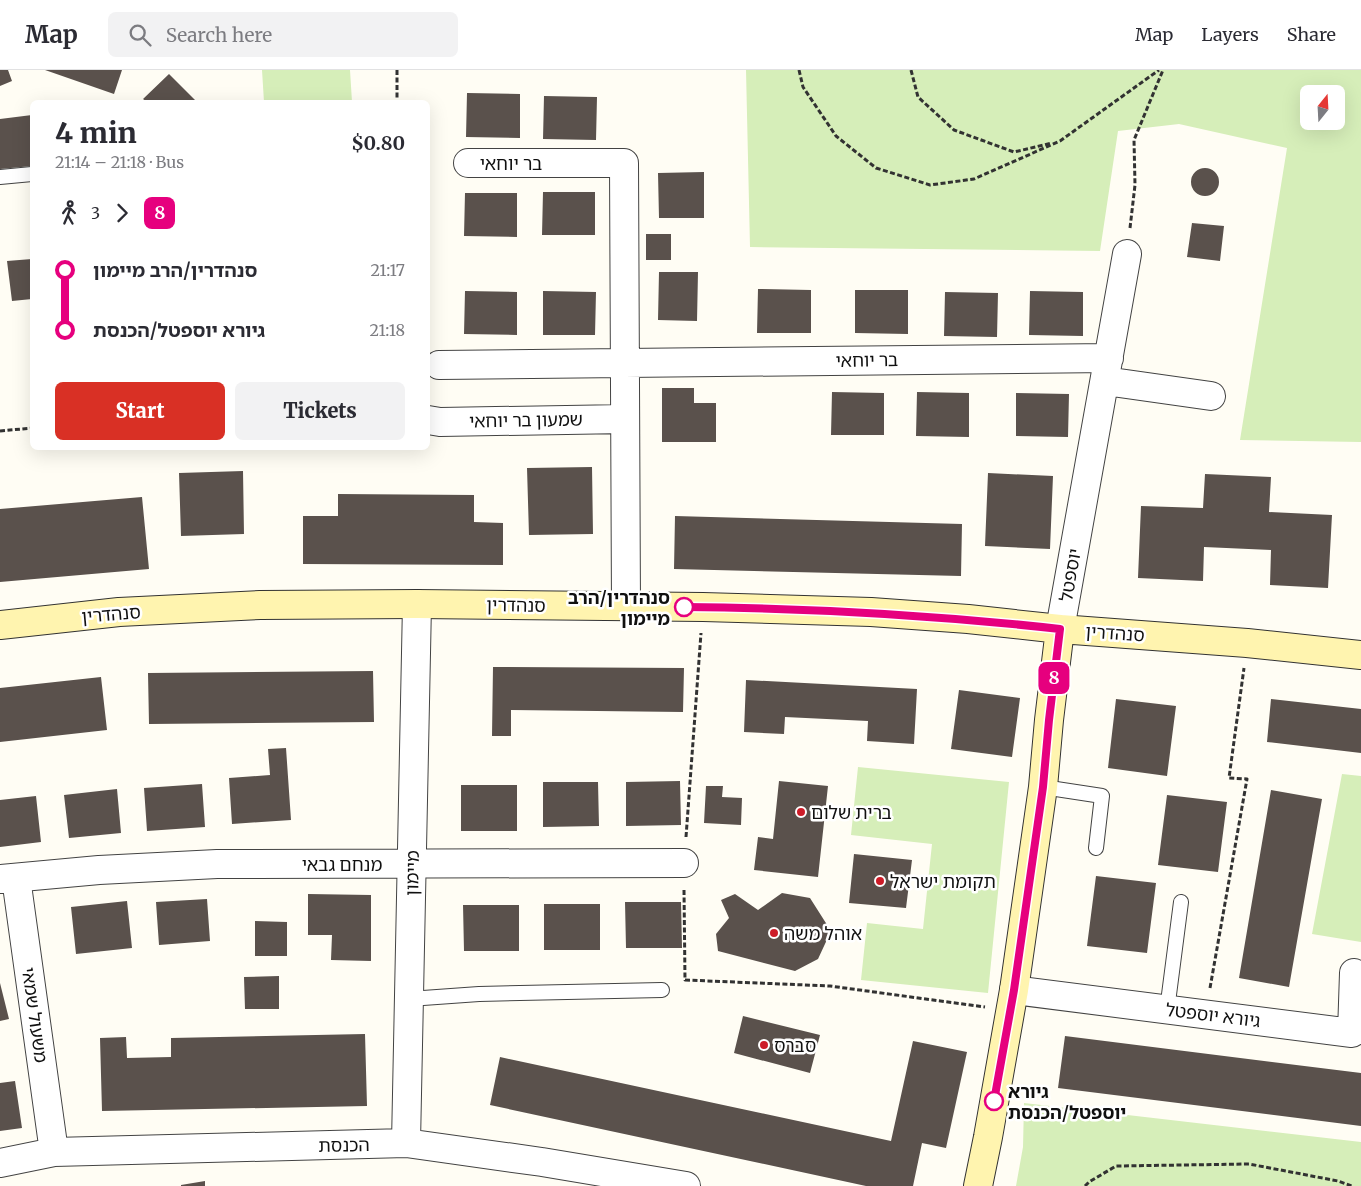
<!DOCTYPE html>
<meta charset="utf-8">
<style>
body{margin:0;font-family:Merriweather,"Noto Sans Hebrew",serif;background:#f2f2f3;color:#2b2b33;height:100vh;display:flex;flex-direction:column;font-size:19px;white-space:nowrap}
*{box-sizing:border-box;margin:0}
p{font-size:16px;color:#7c7c81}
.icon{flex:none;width:28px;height:28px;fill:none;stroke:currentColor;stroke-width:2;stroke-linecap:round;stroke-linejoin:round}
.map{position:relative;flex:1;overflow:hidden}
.drawer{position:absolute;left:30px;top:30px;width:400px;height:350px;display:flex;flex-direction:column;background:#fff;border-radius:8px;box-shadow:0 5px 20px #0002}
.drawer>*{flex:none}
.badge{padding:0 10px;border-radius:8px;font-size:18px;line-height:32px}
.needle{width:32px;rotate:18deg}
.buttons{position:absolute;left:1300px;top:15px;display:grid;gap:10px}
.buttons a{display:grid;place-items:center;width:45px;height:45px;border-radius:8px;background:#fff;box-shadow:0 5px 20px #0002;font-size:25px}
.map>.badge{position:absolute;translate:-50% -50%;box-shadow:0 0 0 2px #fff}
.legs{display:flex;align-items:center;gap:8px;height:55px;padding:0 25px;font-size:16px}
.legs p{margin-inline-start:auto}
.head{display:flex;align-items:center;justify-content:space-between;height:85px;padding:0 25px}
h1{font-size:28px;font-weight:800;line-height:38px}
.cta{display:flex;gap:10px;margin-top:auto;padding:10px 25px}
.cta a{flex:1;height:58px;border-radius:8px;background:#d93025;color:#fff;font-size:20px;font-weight:800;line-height:58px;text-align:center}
.cta a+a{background:#f2f2f3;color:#2b2b33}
ul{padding:0 25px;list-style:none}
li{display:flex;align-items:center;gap:18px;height:60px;font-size:19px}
li i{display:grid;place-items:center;width:8px;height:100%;margin:0 6px;background:currentColor}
li i::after{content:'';width:12px;height:12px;margin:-6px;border:4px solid;border-radius:50%;background:#fff}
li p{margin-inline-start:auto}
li:first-child i{background:linear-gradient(#0000 50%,currentColor 0)}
li:last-child i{background:linear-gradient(currentColor 50%,#0000 0)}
header{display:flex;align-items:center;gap:30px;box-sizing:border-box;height:70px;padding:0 25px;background:#fff;border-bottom:1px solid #e1e1e2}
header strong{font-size:24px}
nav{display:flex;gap:28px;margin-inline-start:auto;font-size:18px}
.search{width:350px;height:45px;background:#f2f2f3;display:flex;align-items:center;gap:12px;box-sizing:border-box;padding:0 18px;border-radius:8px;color:#7c7c81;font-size:19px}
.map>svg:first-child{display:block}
.green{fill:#d6eeb9;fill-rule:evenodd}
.building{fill:#5a514c}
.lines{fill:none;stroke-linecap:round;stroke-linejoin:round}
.lane-casing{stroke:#434343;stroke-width:16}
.street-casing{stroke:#434343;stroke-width:30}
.secondary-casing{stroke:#323232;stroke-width:30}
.path{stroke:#323232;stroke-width:3;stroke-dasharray:5 2.5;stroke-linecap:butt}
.lane{stroke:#fff;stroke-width:14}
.street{stroke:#fff;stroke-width:28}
.secondary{stroke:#fff4af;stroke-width:28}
.line-1-casing{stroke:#fff;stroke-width:11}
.line-1{stroke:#e6007e;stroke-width:8}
.stop-1-dot{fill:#fff;stroke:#e6007e;stroke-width:2.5}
.poi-dot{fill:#cd1c28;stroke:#fff;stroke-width:2}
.labels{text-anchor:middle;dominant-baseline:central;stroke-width:5;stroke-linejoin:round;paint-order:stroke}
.street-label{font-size:18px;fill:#101010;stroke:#fff}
.stop-label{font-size:18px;font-weight:bold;fill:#101010;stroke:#fff;text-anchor:end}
.poi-label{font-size:18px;fill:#101010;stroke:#fff;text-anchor:start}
</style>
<header>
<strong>Map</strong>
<div class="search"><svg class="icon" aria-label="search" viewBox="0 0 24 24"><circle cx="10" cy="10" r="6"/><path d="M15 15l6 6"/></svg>Search here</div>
<nav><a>Map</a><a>Layers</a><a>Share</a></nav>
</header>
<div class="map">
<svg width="1361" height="1116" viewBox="0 0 1361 1116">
<rect width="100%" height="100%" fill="#fffdf4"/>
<path class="green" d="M262,0h88l2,32h-88z
M746,0h615v372l-121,-2 47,-292 -108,-24 -61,7 -18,120 -350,-4zM1309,24h27v27h-27z
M858,697l151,15 -21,211 -127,-13 6,-57 56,6 9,-85 -81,-9z
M1342,704l19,2v166l-49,-8z
M1024,1033l337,39v44h-345l7,-39z"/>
<path class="building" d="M0,0h8l4,11 -12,5z
M45,0h77l-8,24z
M169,4l28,28h-50l-4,-3z
M467,23l53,1v44l-54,-1z
M544,26l53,1 -1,43 -53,-1z
M32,45v51l-32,3v-50z
M1191 112a14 14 0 1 1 28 0a14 14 0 1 1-28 0Z
M704,102v46h-45l-1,-45z
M543,122h52v43h-53z
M465,123h52v44l-53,-1z
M1192,153l32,3 -4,35 -33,-4z
M646,164h25v26h-25z
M32,189v40l-20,2 -5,-40z
M659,202h39l-1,49 -39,-1z
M758,219l53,1v43h-54z
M855,220h53v44l-53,-1z
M465,221l52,1v43l-53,-1z
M543,221l53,1 -1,43h-52z
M1030,221l53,1v44l-54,-1z
M945,222l53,1 -1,44 -53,-1z
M662,318h32v15h22v39h-54z
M832,322l52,1v42h-53z
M917,322l52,1v44l-53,-1z
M1016,323l53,1 -1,43 -52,-1z
M592,397l1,67 -64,1 -2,-67z
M243,401l1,63 -63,2 -2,-63z
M988,403l65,3 -3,73 -65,-3z
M1205,404l66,3 -2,35 63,3 -4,73 -58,-3 1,-35 -67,-3 -1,34 -65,-3 3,-72 62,2z
M338,424l136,1v27l29,1v42l-200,-1v-48h35z
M142,427l7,72 -149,13v-73z
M675,446l287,8 -1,52 -287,-7z
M493,597l191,1 -1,44 -172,-2v26h-19z
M373,601l1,51 -225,2 -1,-51z
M101,607l6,53 -107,12v-54z
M746,610l171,9 -3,55 -47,-3 1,-20 -83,-4 -1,17 -40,-2z
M959,620l61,8 -8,59 -61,-8z
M1116,629l60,7 -9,70 -59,-8z
M1271,629l90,10v44l-94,-11z
M286,678l5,72 -59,4 -3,-46 41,-3 -2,-26z
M680,711l1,44 -55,1v-44z
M779,711l49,5 -10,91 -64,-7 4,-33 15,2z
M543,712h55l1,44 -56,1z
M202,714l3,43 -58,4 -3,-43z
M461,715h56v46h-56z
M706,716h17l-1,11 20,1 -1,27 -37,-2z
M117,719l4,44 -52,5 -5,-43z
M1271,720l51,9 -33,188 -50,-9z
M1167,725l60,7 -9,70 -60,-7z
M36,726l5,46 -41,5v-47z
M854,784l58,6 -6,48 -57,-5z
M1096,806l60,7 -9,70 -60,-7z
M782,823l28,5 21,33 -13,28 -23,12 -77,-20 -2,-17 13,-16 -8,-18 14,-6 23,16z
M308,824l63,1v66l-40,-1 1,-25h-24z
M207,829l3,42 -51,4 -3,-43z
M127,831l5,47 -56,6 -5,-47z
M625,832h56l1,46h-56z
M544,834h56v46h-56z
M463,835h56v46h-55z
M255,851l32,1v34h-32z
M279,906v33h-34l-1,-32z
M0,913l9,36 -9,2z
M743,946l77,19 -10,38 -76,-20z
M365,964l2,72 -265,5 -2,-73 26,-1 1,21 44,-1v-19z
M1065,966l296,37v53l-303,-38z
M913,971l54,11 -21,96 -24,-5 -9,43h-47l-376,-81 10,-48 391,84z
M15,1011l7,47 -22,3v-48z
M205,1111v5h-24v-1z"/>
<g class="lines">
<defs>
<path id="lane" d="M0,107l32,-3
M1043,717l59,9 -6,52
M409,929l70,-5 183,-4
M1167,940l14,-108"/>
<path id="street" d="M468,93h156l2,444
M439,295l670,-7
M1105,311l106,15
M428,350l12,2 185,-3
M1060,559l67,-375
M16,808l38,274
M0,809l99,-9 118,-6 467,-1
M1014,920l338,43 2,-60
M406,1073l11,-539
M0,1093l54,-11 352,-9 136,19 144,24"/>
<path id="secondary" d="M0,555l119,-13 141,-7 157,-1 286,3 168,5 97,7 92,10 187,14 114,12
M978,1116l10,-49 26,-147 29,-203 6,-67 11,-91"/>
</defs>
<use href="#lane" class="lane-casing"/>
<use href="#street" class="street-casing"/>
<use href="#secondary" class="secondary-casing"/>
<path class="path" d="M397,0v32
M799,0l4,17 33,49 40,32 54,17 44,-6 86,-38 99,-71
M911,0l7,27 36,33 60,22 38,-9
M1130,158l5,-43 -1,-45 29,-70
M0,361l32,-3
M686,767l15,-204
M684,820l1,90 145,6 155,21
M1210,918l37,-209 -18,-1 15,-110
M1085,1116l4,-4 27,-16 133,-2 89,17 14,5"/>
<use href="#lane" class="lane"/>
<use href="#street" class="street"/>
<use href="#secondary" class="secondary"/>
</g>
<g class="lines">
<defs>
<path id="line-1" d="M684,537c126,1 251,8 376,22l-11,91 -6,67 -29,203 -20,111"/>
</defs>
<use href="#line-1" class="line-1-casing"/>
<use href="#line-1" class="line-1"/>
</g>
<g class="stop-1-dot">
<circle cx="684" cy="537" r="9"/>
<circle cx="994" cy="1031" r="9"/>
</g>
<g class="poi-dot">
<circle cx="801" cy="742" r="5"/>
<circle cx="880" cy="811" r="5"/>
<circle cx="774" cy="863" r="5"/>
<circle cx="764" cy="975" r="5"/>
</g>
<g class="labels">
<g class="street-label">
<text x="511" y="93">בר יוחאי</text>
<text transform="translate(867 290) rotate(-1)">בר יוחאי</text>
<text transform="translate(526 350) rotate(-1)">שמעון בר יוחאי</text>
<text transform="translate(1070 505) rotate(-80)">יוספטל</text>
<text transform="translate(516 535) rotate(1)">סנהדרין</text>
<text transform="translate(111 544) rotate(-5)">סנהדרין</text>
<text transform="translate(1115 563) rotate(4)">סנהדרין</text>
<text x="342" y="794">מנחם גבאי</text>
<text transform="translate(412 803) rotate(-89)">מיימון</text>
<text transform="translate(35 945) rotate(82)">משעול שמאי</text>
<text transform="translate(1213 945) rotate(7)">גיורא יוספטל</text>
<text transform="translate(344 1075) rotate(-1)">הכנסת</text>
</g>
<g class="stop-label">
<text x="670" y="527">סנהדרין/הרב<tspan x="670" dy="21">מיימון</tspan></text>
<text x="1008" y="1021" text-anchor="start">גיורא<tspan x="1008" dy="21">יוספטל/הכנסת</tspan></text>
</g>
<g class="poi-label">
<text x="811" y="742">ברית שלום</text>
<text x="890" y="811">תקומת ישראל</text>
<text x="784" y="863">אוהל משה</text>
<text x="774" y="975">סברס</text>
</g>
</g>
</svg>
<div class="buttons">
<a><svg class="needle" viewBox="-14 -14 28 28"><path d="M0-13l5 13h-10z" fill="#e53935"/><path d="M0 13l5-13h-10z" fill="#7c7c81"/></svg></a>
</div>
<b class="badge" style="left:1054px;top:608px;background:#e6007e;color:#fff">8</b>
<section class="drawer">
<div class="head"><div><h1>4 min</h1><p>21:14 – 21:18 · Bus</p></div><b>$0.80</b></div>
<div class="legs"><svg class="icon" aria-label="walk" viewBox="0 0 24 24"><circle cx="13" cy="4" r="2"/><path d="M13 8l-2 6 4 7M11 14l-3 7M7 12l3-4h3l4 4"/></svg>3<svg class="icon" aria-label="forward" viewBox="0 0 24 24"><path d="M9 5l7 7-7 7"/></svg><b class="badge" style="background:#e6007e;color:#fff">8</b></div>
<ul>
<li><i style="color:#e6007e"></i><b>סנהדרין/הרב מיימון</b><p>21:17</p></li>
<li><i style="color:#e6007e"></i><b>גיורא יוספטל/הכנסת</b><p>21:18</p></li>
</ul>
<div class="cta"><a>Start</a><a>Tickets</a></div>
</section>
</div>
